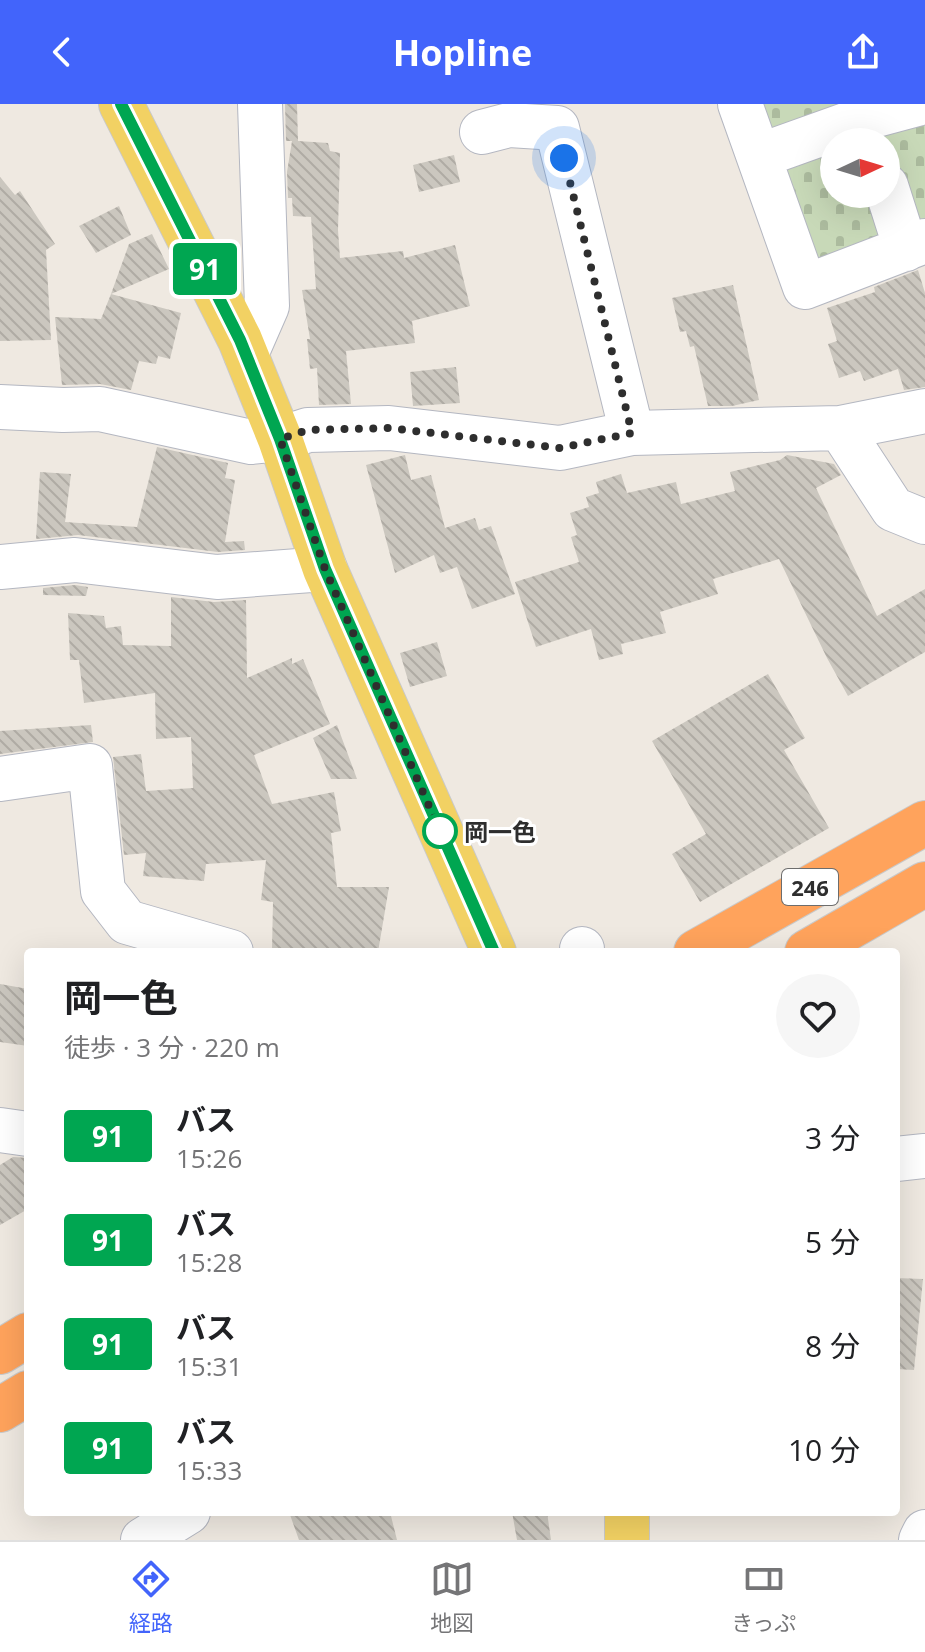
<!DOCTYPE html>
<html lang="ja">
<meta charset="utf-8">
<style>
body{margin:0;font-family:"Open Sans","Noto Sans JP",sans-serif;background:#f6f6f6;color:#202124;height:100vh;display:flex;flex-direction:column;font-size:30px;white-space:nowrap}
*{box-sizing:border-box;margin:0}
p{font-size:26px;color:#757577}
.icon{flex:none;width:44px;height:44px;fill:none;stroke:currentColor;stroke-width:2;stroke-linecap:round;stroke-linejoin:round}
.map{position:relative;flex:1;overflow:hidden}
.side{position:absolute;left:24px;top:844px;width:876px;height:568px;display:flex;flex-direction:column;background:#fff;border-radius:8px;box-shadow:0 8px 32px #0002}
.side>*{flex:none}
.badge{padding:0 16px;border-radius:6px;font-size:28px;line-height:52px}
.needle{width:52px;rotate:86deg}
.buttons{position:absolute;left:820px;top:24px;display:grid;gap:16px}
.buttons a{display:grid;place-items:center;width:80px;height:80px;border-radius:50%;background:#fff;box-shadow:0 8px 32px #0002;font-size:40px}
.you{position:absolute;width:40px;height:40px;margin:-20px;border:6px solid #fff;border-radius:50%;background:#1a73e8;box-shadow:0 0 0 12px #1a73e833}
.map>.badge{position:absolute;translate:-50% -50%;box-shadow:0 0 0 4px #fff}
.round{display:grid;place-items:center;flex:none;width:84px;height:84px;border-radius:42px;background:#f6f6f6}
.headline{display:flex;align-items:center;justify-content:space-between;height:136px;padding:0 40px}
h1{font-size:38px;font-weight:700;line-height:60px}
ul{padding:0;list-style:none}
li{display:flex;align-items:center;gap:24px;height:104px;padding:0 40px}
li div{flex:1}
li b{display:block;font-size:30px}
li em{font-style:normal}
li .badge{min-width:88px;font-weight:700;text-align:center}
header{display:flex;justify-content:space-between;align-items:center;height:104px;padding:0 40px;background:#4264fb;color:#fff;font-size:36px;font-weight:700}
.menu{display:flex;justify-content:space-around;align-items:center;height:112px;border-top:2px solid #e0e0e0;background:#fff;font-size:22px;color:#757577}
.menu a{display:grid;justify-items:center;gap:4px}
.menu .on{color:#4264fb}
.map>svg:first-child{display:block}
.cemetery{fill:url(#cemetery-stones);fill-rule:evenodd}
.building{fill:url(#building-back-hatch)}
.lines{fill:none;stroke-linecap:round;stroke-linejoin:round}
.minor-casing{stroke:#b4b7c1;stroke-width:46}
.major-casing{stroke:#c9c9c9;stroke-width:46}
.highway-casing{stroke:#c9c9c9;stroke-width:46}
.minor{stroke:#fff;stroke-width:44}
.major{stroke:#f2d163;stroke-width:44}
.highway{stroke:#ffa35c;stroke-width:44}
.line-casing{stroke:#fff;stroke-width:18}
.line{stroke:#00a651;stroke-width:12}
.walk{stroke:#2e2e2e;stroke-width:8;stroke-dasharray:0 14.4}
.stop-dot{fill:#fff;stroke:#00a651;stroke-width:4}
.labels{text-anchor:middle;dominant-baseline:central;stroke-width:6;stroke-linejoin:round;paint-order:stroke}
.shield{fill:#fff;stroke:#6d6d6d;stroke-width:2}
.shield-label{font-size:22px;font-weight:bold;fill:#2e2e2e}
.stop-label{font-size:24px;font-weight:bold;fill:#2e2e2e;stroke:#fff;text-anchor:start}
</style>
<header><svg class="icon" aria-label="back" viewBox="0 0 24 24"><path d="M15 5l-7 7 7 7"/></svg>Hopline<svg class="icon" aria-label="share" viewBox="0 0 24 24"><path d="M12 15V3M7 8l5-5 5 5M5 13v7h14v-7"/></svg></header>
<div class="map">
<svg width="925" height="1436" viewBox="0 0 925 1436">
<defs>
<pattern id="cemetery-stones" width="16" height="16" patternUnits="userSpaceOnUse" patternTransform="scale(2)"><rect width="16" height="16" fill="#c8d9b8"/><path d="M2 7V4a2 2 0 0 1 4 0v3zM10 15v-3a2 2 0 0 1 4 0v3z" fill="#acbb9e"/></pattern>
<pattern id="building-back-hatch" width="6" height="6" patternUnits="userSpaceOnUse" patternTransform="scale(2)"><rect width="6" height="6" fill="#cbc7bf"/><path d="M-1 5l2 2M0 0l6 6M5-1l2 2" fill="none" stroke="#afaba4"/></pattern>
</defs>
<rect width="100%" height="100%" fill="#efe9e1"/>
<path class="cemetery" d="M747,0h178v125l-121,44zM834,38h52v52h-52z"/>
<path class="building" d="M285,0h12l1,37 30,2 2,8 10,2 -2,77 2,28 63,-7 1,7 51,-13 15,61 -58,15 3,22 -69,8 5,53 -32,1 -2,-37 -7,1 -3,-30h3l-8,-49 14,-1 -5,-72 -18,-1 -1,-18h-4l-1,-26 5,-31h-6z
M454,51l6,27 -41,10 -6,-27z
M0,73l15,18 5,-4 35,53 -9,6 5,90 -51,1z
M119,102l12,29 -35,18 -17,-27z
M152,130l17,35 -58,25 18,-50z
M918,166l7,23v94l-21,3 -6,-21 -34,12 -4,-10 -21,7 -11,-34 9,-3 -10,-33 48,-16 -1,-5z
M733,181l26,115 -27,6h-24l-14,-60 -4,1 -4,-16 -6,1 -8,-34z
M111,190l70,19 -11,46 -12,-3 -2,8 -17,-3 -8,29 -31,-6 -38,1 -7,-68 46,2z
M456,263l4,36 -47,3 -3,-34z
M157,343l71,16 -3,15 10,2 -10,62 19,-1 1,9 -27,2 -140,-17 -42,4 4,-67 31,2 -6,48 72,5z
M405,351l6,25 20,-5 14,53 30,-10 4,12 12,-4 24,68 -43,15 -15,-42 -17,6 -6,-18 -39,18 -29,-108z
M787,351l47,9 7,11 -25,13 61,128 48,-27v63l-77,44 -21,-38 -48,-99 -66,20 5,15 -58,18 6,21 -45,11 2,10 -24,6 -8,-31 -55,18 -21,-65 64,-20 -8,-25 6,-2 -7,-22 19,-6 -3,-10 13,-4 -3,-11 25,-8 6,19 49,-11 5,22 54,-13 -5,-19 50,-12z
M75,481l13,2 -2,9 -43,-1v-7z
M171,493l43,5 32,-2 1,78 45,-20v6l11,-5 27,65 -76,31 18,49 62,-12 7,39 -10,2 6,54h52l-11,65 -106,-3 1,-47 -12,-2 5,-40 -60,4 -2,17 -61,-5 3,-23 -22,2 -11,-98 28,-3 5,37 47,-3 -2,-51 -35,2 -1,-46 -71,10 -5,-43h-9l-2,-47 36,3 2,12 15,-2 2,19 48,1z
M437,538l10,34 -37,11 -10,-34z
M768,570l37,64 -21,12 45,78 -129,74 -28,-48 34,-20 -54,-93z
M91,621l2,17 -93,12v-23z
M337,621l20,54h-26l-18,-41z
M0,880l28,5v57l-28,-4z
M13,1053l15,1v51l-28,16v-60z
M896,1174l27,1 -9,91 -18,-1z
M289,1408h101l7,28h-98z
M512,1408h35l4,28h-34z"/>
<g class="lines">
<defs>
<path id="minor" d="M740,0l65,183 120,-46
M482,28l27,-7 48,3 75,305
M759,52l106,-38 52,-14
M886,82l20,63
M246,250l21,-48 -7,-202
M0,303l63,3 37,-1 151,33 29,-3 28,-9 81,-2 171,20 72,-15 208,-5 85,-17
M840,324l53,81 32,13
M0,463l75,-7 142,17 108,-8
M0,675l90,-13 13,125 24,31 104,30
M582,848v-3
M0,1026l28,4
M896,1055l29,-3
M143,1436l45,-28
M921,1436l4,-8"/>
<path id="major" d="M121,0l119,236 40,99 45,130 169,383
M627,1436v-28"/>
<path id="highway" d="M696,848l229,-129
M807,848l118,-68
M0,1248l28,-17
M0,1306l28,-17"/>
</defs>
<use href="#minor" class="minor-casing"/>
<use href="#major" class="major-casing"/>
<use href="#highway" class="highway-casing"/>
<use href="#minor" class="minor"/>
<use href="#major" class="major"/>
<use href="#highway" class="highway"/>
</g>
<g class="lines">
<defs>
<path id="line" d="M121,0l119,236 40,99 45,130 169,383"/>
</defs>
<use href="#line" class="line-casing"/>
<use href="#line" class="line"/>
<path class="walk" d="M440,727l-115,-262 -45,-130 28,-9 81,-2 171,20 72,-15 -68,-275"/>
</g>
<circle class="stop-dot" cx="440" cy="727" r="16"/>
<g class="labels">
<rect class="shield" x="782" y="765" width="56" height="36" rx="6"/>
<g class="shield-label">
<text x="810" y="783">246</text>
</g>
<g class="stop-label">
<text x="464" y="727">岡一色</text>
</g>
</g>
</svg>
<div class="buttons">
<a><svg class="needle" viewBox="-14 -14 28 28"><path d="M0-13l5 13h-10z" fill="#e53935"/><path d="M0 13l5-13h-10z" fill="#757577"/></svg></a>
</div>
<div class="you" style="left:564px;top:54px"></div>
<b class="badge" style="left:205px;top:165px;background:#00a651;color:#fff">91</b>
<section class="side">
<div class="headline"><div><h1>岡一色</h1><p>徒歩 · 3 分 · 220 m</p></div><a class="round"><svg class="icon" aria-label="heart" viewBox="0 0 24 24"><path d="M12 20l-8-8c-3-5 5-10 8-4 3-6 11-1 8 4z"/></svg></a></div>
<ul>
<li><span class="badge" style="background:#00a651;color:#fff">91</span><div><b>バス</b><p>15:26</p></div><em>3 分</em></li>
<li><span class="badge" style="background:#00a651;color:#fff">91</span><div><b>バス</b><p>15:28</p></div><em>5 分</em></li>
<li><span class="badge" style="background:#00a651;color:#fff">91</span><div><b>バス</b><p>15:31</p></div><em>8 分</em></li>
<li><span class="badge" style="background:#00a651;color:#fff">91</span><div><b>バス</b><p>15:33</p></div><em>10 分</em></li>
</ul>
</section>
</div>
<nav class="menu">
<a class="on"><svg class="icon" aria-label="directions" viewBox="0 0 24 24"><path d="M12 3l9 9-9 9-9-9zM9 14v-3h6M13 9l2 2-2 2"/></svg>経路</a>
<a><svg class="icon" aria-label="map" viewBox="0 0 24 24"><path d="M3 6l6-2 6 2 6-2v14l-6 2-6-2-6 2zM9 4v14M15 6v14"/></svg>地図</a>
<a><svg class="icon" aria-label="tickets" viewBox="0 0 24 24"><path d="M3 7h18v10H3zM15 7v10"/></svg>きっぷ</a>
</nav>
